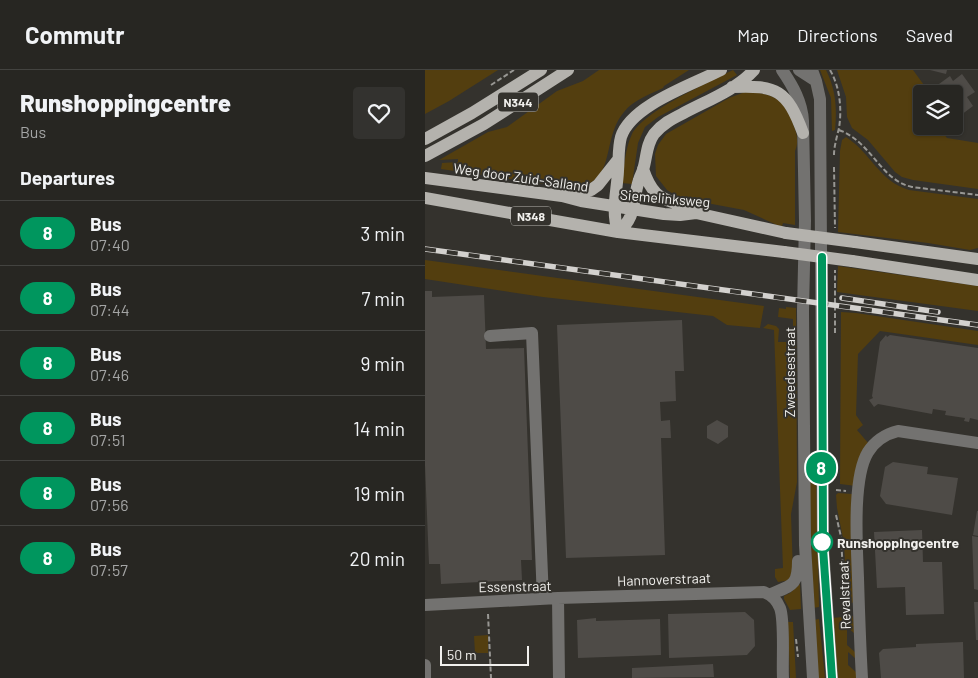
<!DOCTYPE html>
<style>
body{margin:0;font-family:Barlow,sans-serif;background:#33322f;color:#f1f3f6;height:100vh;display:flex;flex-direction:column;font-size:19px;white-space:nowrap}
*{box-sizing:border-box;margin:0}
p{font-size:16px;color:#a4a5a5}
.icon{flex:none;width:28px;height:28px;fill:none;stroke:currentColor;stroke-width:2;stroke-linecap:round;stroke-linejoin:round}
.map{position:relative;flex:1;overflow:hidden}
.side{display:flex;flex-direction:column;background:#272622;width:425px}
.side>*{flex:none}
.badge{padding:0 10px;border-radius:16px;font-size:18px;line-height:32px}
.tools{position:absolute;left:488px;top:15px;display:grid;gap:10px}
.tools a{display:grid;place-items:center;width:50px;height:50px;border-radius:5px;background:#272622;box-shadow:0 1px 4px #0004,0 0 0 1px #434340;font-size:25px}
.scale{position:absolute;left:15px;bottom:12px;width:89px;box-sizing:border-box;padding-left:5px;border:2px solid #f1f0ed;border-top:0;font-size:14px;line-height:18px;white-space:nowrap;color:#f1f0ed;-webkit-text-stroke:4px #34322d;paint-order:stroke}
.map>.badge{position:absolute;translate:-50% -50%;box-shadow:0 0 0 2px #fff}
h2{padding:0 20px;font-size:19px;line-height:45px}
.round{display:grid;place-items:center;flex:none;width:52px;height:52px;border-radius:5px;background:#33322f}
.summary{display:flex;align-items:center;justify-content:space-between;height:85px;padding:0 20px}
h1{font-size:24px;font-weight:800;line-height:38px}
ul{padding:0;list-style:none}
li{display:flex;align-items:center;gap:15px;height:65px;padding:0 20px;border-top:1px solid #434340}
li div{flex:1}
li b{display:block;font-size:19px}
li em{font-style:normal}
li .badge{min-width:55px;font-weight:700;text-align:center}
header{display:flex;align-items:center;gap:30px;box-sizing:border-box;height:70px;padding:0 25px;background:#272622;border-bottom:1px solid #434340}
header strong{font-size:24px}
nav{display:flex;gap:28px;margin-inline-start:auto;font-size:18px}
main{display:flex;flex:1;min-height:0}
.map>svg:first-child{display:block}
.green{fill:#533e0f}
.building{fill:#4e4b47}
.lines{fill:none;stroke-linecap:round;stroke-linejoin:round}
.path{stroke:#989793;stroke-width:2;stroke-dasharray:5 2.5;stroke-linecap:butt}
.minor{stroke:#737270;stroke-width:12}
.major{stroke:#b4b2ad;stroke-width:12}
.rail-casing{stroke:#d3d1ce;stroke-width:5.5}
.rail{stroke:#34322d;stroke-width:4;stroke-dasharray:11;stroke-linecap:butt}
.major-bridge{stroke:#b4b2ad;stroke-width:12}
.line-casing{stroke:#fff;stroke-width:11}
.line{stroke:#00965e;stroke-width:8}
.stop-dot{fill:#fff;stroke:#00965e;stroke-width:2.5}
.labels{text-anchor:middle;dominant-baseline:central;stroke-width:4;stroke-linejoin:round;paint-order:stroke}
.shield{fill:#34322d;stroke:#b8b7b3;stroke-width:1}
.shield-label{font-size:12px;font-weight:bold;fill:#f1f0ed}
.street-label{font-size:14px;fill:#f1f0ed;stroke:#34322d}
.stop-label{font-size:14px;font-weight:bold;fill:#f1f0ed;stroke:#34322d;text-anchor:start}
</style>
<header>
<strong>Commutr</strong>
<nav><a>Map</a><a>Directions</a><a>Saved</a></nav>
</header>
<main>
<section class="side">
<div class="summary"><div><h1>Runshoppingcentre</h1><p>Bus</p></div><a class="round"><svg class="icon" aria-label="heart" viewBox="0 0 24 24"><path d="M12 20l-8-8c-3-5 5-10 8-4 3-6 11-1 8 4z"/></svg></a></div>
<h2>Departures</h2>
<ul>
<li><span class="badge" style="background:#00965e;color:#fff">8</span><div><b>Bus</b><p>07:40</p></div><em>3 min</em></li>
<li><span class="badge" style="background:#00965e;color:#fff">8</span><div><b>Bus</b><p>07:44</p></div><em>7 min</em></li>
<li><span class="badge" style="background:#00965e;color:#fff">8</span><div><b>Bus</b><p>07:46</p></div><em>9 min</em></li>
<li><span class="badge" style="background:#00965e;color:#fff">8</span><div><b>Bus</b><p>07:51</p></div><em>14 min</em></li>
<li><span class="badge" style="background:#00965e;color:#fff">8</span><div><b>Bus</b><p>07:56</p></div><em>19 min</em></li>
<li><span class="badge" style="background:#00965e;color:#fff">8</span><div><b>Bus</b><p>07:57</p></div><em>20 min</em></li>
</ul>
</section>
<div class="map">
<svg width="553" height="608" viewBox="0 0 553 608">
<rect width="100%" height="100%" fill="#34322d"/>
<path class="green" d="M0,0h73l-49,31 -24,13z
M174,0h90l-25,16 -1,2c-12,6 -30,12 -39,24 -25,29 -4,78 -59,75l-124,-18 1,-6 16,-1v-3l-19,1 49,-28 19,-5 50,-36 26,-10z
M308,0l4,5 -79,42 -13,10 -7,16 -6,41 -10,-1c2,-16 3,-34 10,-49 12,-23 76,-51 101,-64z
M395,0h6l1,2c9,19 10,37 8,58l-3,1 -1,-33z
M412,0h76l16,22 -3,2h-5v3l-6,5 6,9v15h17l9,12 31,5v46l-65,-9 -11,-3 -7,-5 -27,-32 -16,-12 -5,-11 -1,-20z
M320,22c15,0 33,3 43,17 3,4 4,10 5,15 4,9 6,18 2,27v74l-12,-2 -1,3 -5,-1 -33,-15 -64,-12 -13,-8 -11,-14 -1,-22 3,-9 8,-11 63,-36z
M421,67c25,16 33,44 63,53l69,9v49l-8,2 -42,-7 -90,-11 2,-81 2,-11z
M0,190l339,46 -4,22 -33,-3 -14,-9 -170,-19 -118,-18z
M413,196l140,20v25l-141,-19z
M361,237l10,1 1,174 -6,32 2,59 -2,7 -13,2 -3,-5v-8l8,-1 -9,-238 -11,-2 5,-4 8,2 3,3 -1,13h15v-23l-15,-2 1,-9 7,1z
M416,242l15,1 122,18v14l-98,-14 -22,23 -2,61 7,10 -6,5 12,14 -13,42 -16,-2z
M384,391h7l3,146 -6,1z
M413,423l14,1 1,108 -3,3 -3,-5 -3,-57 -7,-35 -1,-13z
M375,514l1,25 -11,1 -6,-11v-3l6,-3z
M428,546l2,18 -8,-7v18l9,8v6l-8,-7v13l9,8v5h-20l-5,-60z
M394,549l6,59h-7l-5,-58z
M363,552h5l3,56h-6z
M63,565v18h-13l-1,-17z"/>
<path class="building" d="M505,0h17l-1,4z
M537,4l13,18 -8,5 6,9 -12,9 -1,-3 -3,2 -3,-4 3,-2 -2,-2 7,-5 -12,-17 -8,5 -3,-5 11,-8 3,5z
M0,221h7v6l52,-2 2,54 38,-1 8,212h-11l1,20 -81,4 -1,-20h-11l-4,-99z
M257,250l2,51h-9l1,30 -16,1 1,19 9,-1 1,18h-10l4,117 -99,3 -9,-233z
M461,265l1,2 3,-2 88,13v72l-8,-2 -1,4 -5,-1 1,-3 -20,-3 1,-4 -13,-2 -1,5 -54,-10 -4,3 -5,-7 4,-2 -1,-2 8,-54z
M292,350l11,6v11l-10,7 -11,-6v-12z
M468,392l35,5 -1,7 31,4 -6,37 -66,-11 -6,-8 5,-29z
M552,441h1v25l-5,-1z
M497,460l1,32h19l2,52 -38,1 -1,-28 -28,1 -3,-56z
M547,466l6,1v53l-4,-1z
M549,532h4v38h-2z
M320,542l9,8 1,26 -8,9 -78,3 -1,-44z
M171,548v3l64,-2 1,36 -83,3 -1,-38z
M538,572l1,36h-83l-2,-25 4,-4 33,-2v-3z
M288,594l1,13 -82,1v-10z"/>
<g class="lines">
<path class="path" d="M405,0c10,17 12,39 9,58 -2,9 -5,18 -5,27
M66,15l23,-15
M414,60c33,12 41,50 73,57l66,8
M409,97l1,61
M410,263v-63
M411,420l10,1
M411,445l5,22 4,71
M63,544l3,64
M371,569l2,18"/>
<path class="minor" d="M357,0c11,16 20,32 21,51l2,100 -2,90 2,234 8,133
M374,0l17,11
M387,0l4,11 4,18 3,449 9,130
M65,266l42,-3 11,266
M346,524c21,-9 27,-8 27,-33
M133,528l206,-6c8,3 13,8 16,16 5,13 2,53 3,70
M0,535l133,-7 1,80
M0,595v13
M437,608c-2,-33 -3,-67 -4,-100 -1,-31 -6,-100 10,-126 7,-11 18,-18 30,-21l80,12"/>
<path class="major" d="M307,17c45,-2 55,3 71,46
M0,69l47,-26 69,-43
M0,86l59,-32 84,-54
M218,99c12,36 24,27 53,44
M0,108l137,18 19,5 83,13 16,1 16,-2 90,20
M137,126l29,-6 7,-5 19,-24
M0,128l193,34 166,20
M193,162c19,-15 14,-31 21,-52 1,-4 3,-7 4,-10 4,-13 3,-25 11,-36 8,-10 18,-15 28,-20 24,-13 54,-24 72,-44
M193,162c-7,-22 -1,-40 0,-61 1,-12 0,-23 3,-34 10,-32 71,-52 100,-67
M430,172l123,17
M427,191l126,19"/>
<defs>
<path id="rail" d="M0,179l553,76
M417,228l96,14"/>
</defs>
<use href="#rail" class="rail-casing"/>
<use href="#rail" class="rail"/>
<path class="major-bridge" d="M361,163l69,9
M359,182l68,9"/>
</g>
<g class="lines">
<defs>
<path id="line" d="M397,187l1,291 9,130"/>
</defs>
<use href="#line" class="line-casing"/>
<use href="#line" class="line"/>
</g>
<circle class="stop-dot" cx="397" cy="472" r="10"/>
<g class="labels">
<g class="shield">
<rect x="73" y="22.5" width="40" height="19" rx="4"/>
<rect x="86" y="136.5" width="40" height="19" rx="4"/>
</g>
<g class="shield-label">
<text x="93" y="32">N344</text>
<text x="106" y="146">N348</text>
</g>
<g class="street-label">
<text transform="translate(96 107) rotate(8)">Weg door Zuid-Salland</text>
<text transform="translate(240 128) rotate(5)">Siemelinksweg</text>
<text transform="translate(364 302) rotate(-90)">Zweedsestraat</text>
<text transform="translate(239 509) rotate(-2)">Hannoverstraat</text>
<text transform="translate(90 516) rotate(-1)">Essenstraat</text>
<text transform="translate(419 525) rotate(-92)">Revalstraat</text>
</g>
<g class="stop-label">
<text x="412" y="472">Runshoppingcentre</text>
</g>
</g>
</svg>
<div class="tools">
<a><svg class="icon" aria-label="layers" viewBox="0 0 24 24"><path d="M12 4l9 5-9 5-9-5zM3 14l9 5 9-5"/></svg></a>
</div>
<div class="scale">50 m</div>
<b class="badge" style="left:396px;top:398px;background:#00965e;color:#fff">8</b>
</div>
</main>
